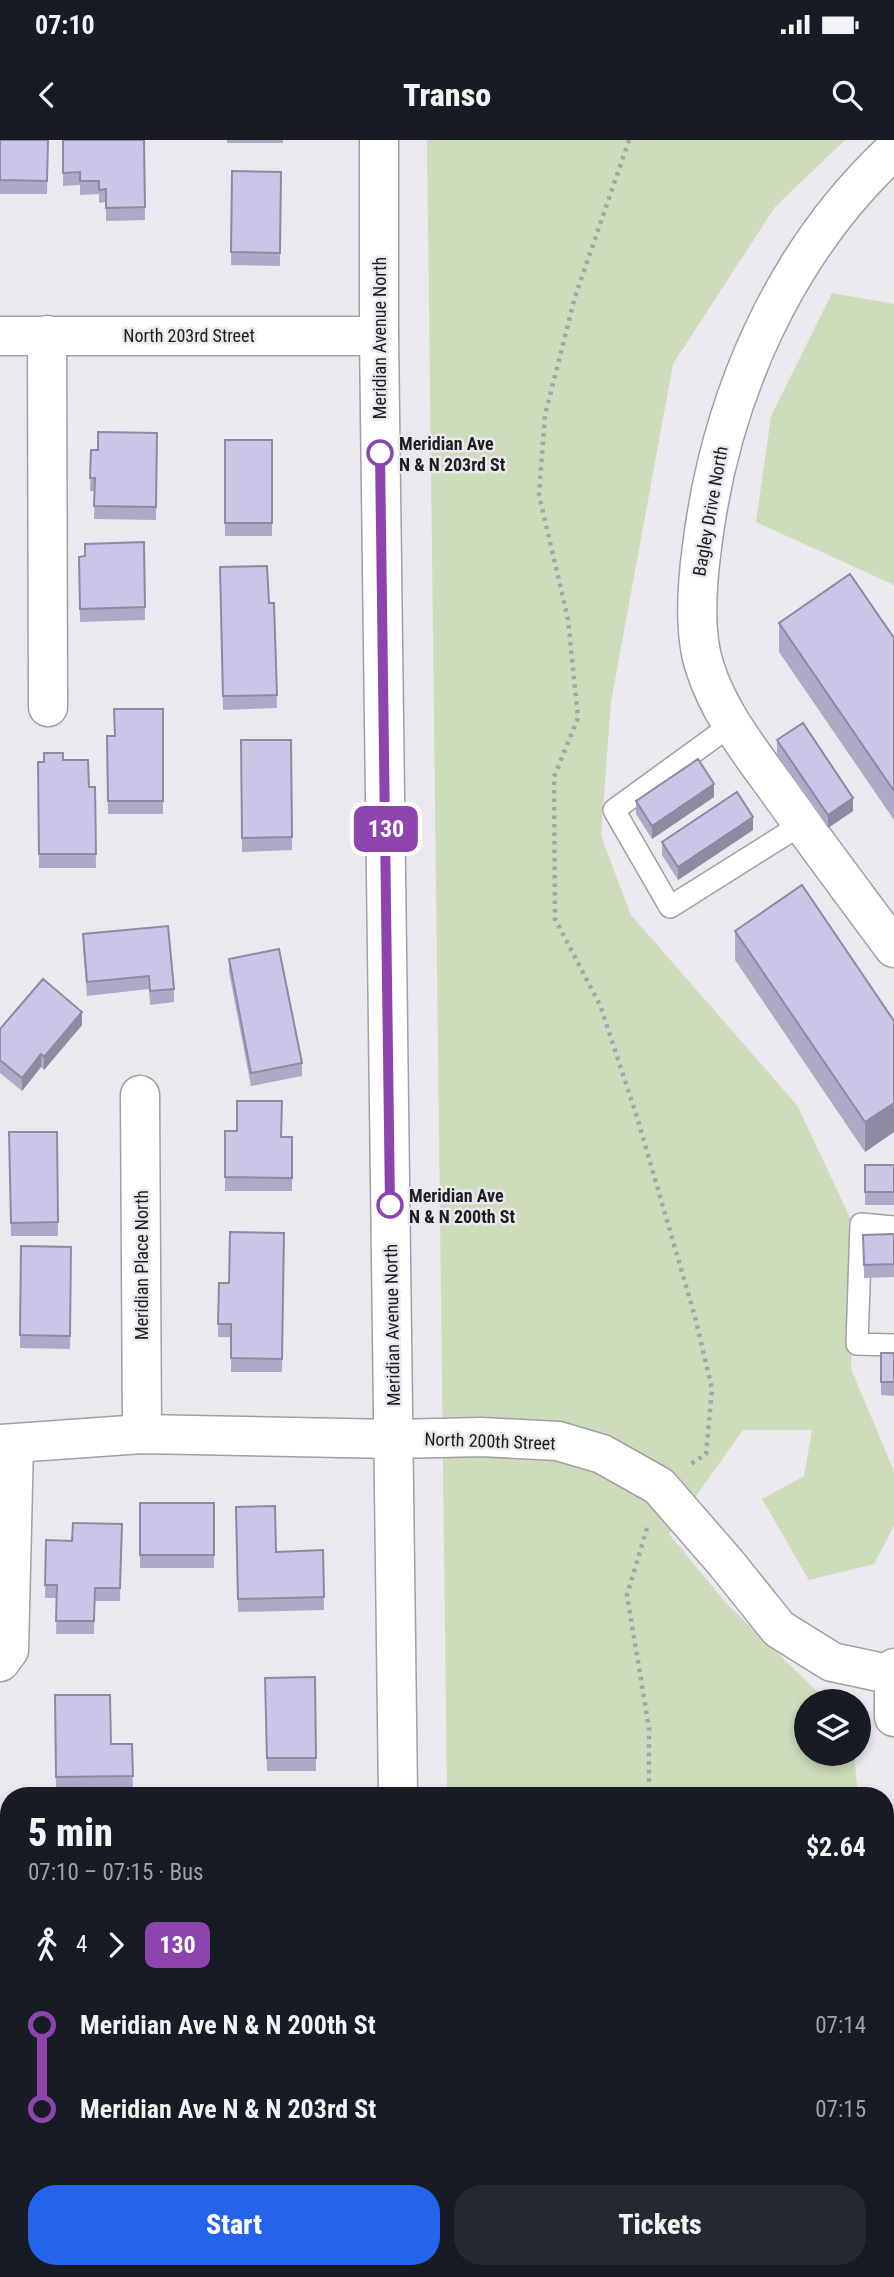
<!DOCTYPE html>
<meta charset="utf-8">
<style>
body{margin:0;font-family:"Roboto Condensed",sans-serif;background:#242831;color:#f1f3f6;height:100vh;display:flex;flex-direction:column;font-size:26px;white-space:nowrap}
*{box-sizing:border-box;margin:0}
p{font-size:23px;color:#9ea1a6}
.icon{flex:none;width:38px;height:38px;fill:none;stroke:currentColor;stroke-width:2;stroke-linecap:round;stroke-linejoin:round}
.map{position:relative;flex:1;overflow:hidden}
.side{position:absolute;left:0px;top:1647px;width:894px;height:492px;display:flex;flex-direction:column;background:#171b24;border-radius:28px 28px 0 0;box-shadow:0 4px 10px #0003}
.side>*{flex:none}
.badge{padding:0 14px;border-radius:10px;font-size:24px;line-height:46px}
.fabs{position:absolute;left:794px;top:1549px;display:grid;gap:14px}
.fabs a{display:grid;place-items:center;width:77px;height:77px;border-radius:50%;background:#171b24;box-shadow:0 4px 10px #0003;font-size:35px}
.map>.badge{position:absolute;translate:-50% -50%;box-shadow:0 0 0 4px #fff}
.legs{display:flex;align-items:center;gap:10px;height:77px;padding:0 28px;font-size:23px}
.legs p{margin-inline-start:auto}
.summary{display:flex;align-items:center;justify-content:space-between;height:119px;padding:0 28px}
h1{font-size:38px;font-weight:800;line-height:52px}
.action{display:flex;gap:14px;margin-top:auto;padding:14px 28px}
.action a{flex:1;height:80px;border-radius:28px;background:#2563eb;color:#fff;font-size:28px;font-weight:800;line-height:80px;text-align:center}
.action a+a{background:#242831;color:#f1f3f6}
ul{padding:0 28px;list-style:none}
li{display:flex;align-items:center;gap:24px;height:84px;font-size:26px}
li i{display:grid;place-items:center;width:10px;height:100%;margin:0 9px;background:currentColor}
li i::after{content:'';width:18px;height:18px;margin:-9px;border:5px solid;border-radius:50%;background:#171b24}
li p{margin-inline-start:auto}
li:first-child i{background:linear-gradient(#0000 50%,currentColor 0)}
li:last-child i{background:linear-gradient(currentColor 50%,#0000 0)}
.status{display:flex;justify-content:space-between;align-items:center;height:49px;padding:0 35px;background:#171b24;direction:ltr}
.status svg{height:19px;fill:currentColor}
header{display:flex;justify-content:space-between;align-items:center;height:91px;padding:0 28px;background:#171b24;font-size:32px;font-weight:800}
.map>svg:first-child{display:block}
.green{fill:#cddcbb}
.lines{fill:none;stroke-linecap:round;stroke-linejoin:round}
.service-casing{stroke:#a19ea6;stroke-width:24}
.minor-casing{stroke:#a19ea6;stroke-width:41}
.tertiary-casing{stroke:#a19ea6;stroke-width:41}
.path{stroke:#a8a6ac;stroke-width:4.5;stroke-dasharray:3.5 5;stroke-linecap:butt}
.service{stroke:#fff;stroke-width:21}
.minor{stroke:#fff;stroke-width:38}
.tertiary{stroke:#fff;stroke-width:38}
.wall{fill:#afa9c8}
.shaded-wall{fill:#8e8aa2}
.building{fill:#cbc5e8;stroke:#8e8aa2;stroke-width:2}
.line-1-casing{stroke:#fff;stroke-width:16}
.line-1{stroke:#8e44ad;stroke-width:10}
.stop-1-dot{fill:#fff;stroke:#8e44ad;stroke-width:3.5}
.labels{text-anchor:middle;dominant-baseline:central;stroke-width:5;stroke-linejoin:round;paint-order:stroke}
.street-label{font-size:18px;fill:#1d1c1f;stroke:#ebe8f0}
.stop-label{font-size:18px;font-weight:bold;fill:#1d1c1f;stroke:#ebe8f0;text-anchor:start}
</style>
<div class="status"><b>07:10</b><svg viewBox="0 0 49 12"><path d="M0 12V9h3v3zM5 12V6h3v6zM10 12V3h3v9zM15 12V0h3v12zM26 1h20v11H26zM47 4h2v5h-2z"/></svg></div>
<header><svg class="icon" aria-label="back" viewBox="0 0 24 24"><path d="M15 5l-7 7 7 7"/></svg>Transo<svg class="icon" aria-label="search" viewBox="0 0 24 24"><circle cx="10" cy="10" r="6"/><path d="M15 15l6 6"/></svg></header>
<div class="map">
<svg width="894" height="2137" viewBox="0 0 894 2137">
<rect width="100%" height="100%" fill="#ebe8f0"/>
<path class="green" d="M427,0h418l-70,67 -102,157 -62,338 -10,134 30,79 166,190 58,123 -4,141 43,102v55l-20,38 -65,16 -47,-81 42,-23 8,-46h-69l-74,104 57,69 101,98h-20v53h47l4,41h-411z
M832,153l62,11v281l-138,-63 15,-106z
M886,1953l8,18v166h-441v-7h433z"/>
<g class="lines">
<defs>
<path id="service" d="M731,585l-117,85 56,97 132,-83
M894,1087l-33,-3 -4,120 37,1
M886,1760l8,-3
M892,1879l2,-1"/>
<path id="minor" d="M894,10c-111,103 -174,249 -192,397 -5,37 -9,86 3,121 14,44 43,81 70,118 39,55 79,108 119,162
M47,195l1,372
M0,196h379
M140,955l2,339
M393,1299l89,-2 76,4 44,13 57,32 67,77 53,66 53,33 61,13
M0,1522l9,-12 5,-206
M894,1528v49
M0,1909h9"/>
<path id="tertiary" d="M379,0v196l19,1460
M0,1304l142,-10 251,5
M403,2130v7"/>
</defs>
<use href="#service" class="service-casing"/>
<use href="#minor" class="minor-casing"/>
<use href="#tertiary" class="tertiary-casing"/>
<path class="path" d="M629,0l-54,157 -30,118 -6,80 29,124 10,99 -24,59 1,142 45,86 37,112 58,200 17,72 -6,65 -15,10
M647,1388l-20,67 22,133v68
M684,2130l2,7"/>
<use href="#service" class="service"/>
<use href="#minor" class="minor"/>
<use href="#tertiary" class="tertiary"/>
</g>
<path class="wall" d="M0,0h48l-1,54h-47z
M63,0h81l1,80 -39,1v-19l-7,1v-9l-19,1v-10l-17,1z
M227,0h56v3h-56z
M232,31l49,1 -1,94 -49,-1z
M157,293l-1,87 -62,-1 1,-28h-5l1,-41h7z
M225,300h47v96h-47z
M144,402l1,78 -65,2 -1,-65z
M220,427l49,36h5l3,105 -54,2z
M779,483l115,15v182l-115,-168z
M163,569v105h-55l-1,-78h7z
M241,600h50l1,110 -50,2z
M777,600l76,71 -25,17 -51,-74z
M63,620l26,27h6l1,81h-57l-1,-106z
M714,657l-62,42 -16,-25v-13z
M753,690l-75,50 -16,-25v-13z
M735,791l159,90v111l-29,20 -130,-192z
M83,794l91,55v13l-24,3 -1,-16 -62,7 -4,-49z
M229,819l73,104v13l-51,10 -22,-114z
M82,885l-38,45 -3,-3 -19,24 -22,-18v-44z
M225,991l57,6h10v54h-67z
M9,992h48l1,104h-47z
M865,1025h29v40h-29z
M284,1093l-2,139h-51v-35h-13l1,-54h10z
M894,1094v43l-30,1 -1,-43z
M21,1106l50,1 -1,102 -50,-1z
M881,1213h13v43l-13,-1z
M140,1363h74v65h-74z
M236,1367l40,45 47,-2 1,60 -86,2z
M122,1384l-2,77h-25l-1,33h-38l1,-36h-12l1,-58 26,1z
M315,1537l1,94h-49l-2,-93z
M55,1555l56,49h21l1,45 -77,1z
M0,1710h9v117h-9z
M894,1885v38l-8,-22v-13z
M0,1973h9v124h-9z"/>
<path class="shaded-wall" d="M714,644v13l-62,42v-13z
M853,658v13l-25,17v-13z
M753,677v13l-75,50v-13z
M82,872v13l-38,45v-13z
M41,914v13l-19,24v-13z
M894,963v29l-29,20v-30z
M894,1841v13l-8,4v-14z"/>
<path class="building" d="M0,0h48l-1,41 -47,-1z
M63,0h81l1,67 -39,1v-19l-7,1v-9h-19v-9l-17,1z
M232,31l49,1 -1,81 -49,-1z
M98,292l59,1 -1,74 -62,-1 1,-28h-5l1,-28h7z
M225,300h47v83h-47z
M144,402l1,65 -65,2 -1,-52 6,-1v-12z
M267,426l2,37h5l3,92 -54,1 -3,-129z
M850,434l44,64v153l-115,-168z
M114,569h49v92h-55l-1,-65h8z
M803,583l50,75 -25,17 -51,-75z
M241,600h50l1,97 -50,1z
M44,613h19v7h25l1,27h6l1,67h-57l-1,-92h6z
M698,619l16,25 -62,42 -16,-25z
M737,652l16,25 -75,50 -16,-25z
M802,745l92,136v82l-29,19 -130,-191z
M168,786l6,63 -24,2 -1,-15 -62,6 -4,-48z
M279,809l23,114 -51,10 -22,-114z
M43,839l39,33 -38,45 -3,-3 -19,24 -22,-18v-31z
M237,961h45l-1,36h11v41l-67,-1v-46h12z
M9,992h48l1,90 -47,1z
M865,1025h29v27h-29z
M230,1092l54,1 -2,126 -51,-1v-34h-13l1,-41h10z
M894,1094v30l-30,1 -1,-30z
M21,1106l50,1 -1,89 -50,-1z
M881,1213h13v29h-13z
M140,1363h74v52h-74z
M275,1366l1,46 47,-2 1,47 -86,2 -2,-92z
M73,1383l49,1 -2,64h-25l-1,33h-38l1,-36h-12l1,-45 26,1z
M315,1537l1,81h-49l-2,-80z
M55,1555h55l1,49h21l1,32 -77,1z
M0,1710h9v103h-9z
M894,1808v33l-8,3v-33z
M894,1885v25l-8,-22z
M0,1973h9v105h-9z"/>
<g class="lines">
<defs>
<path id="line-1" d="M380,313l10,752"/>
</defs>
<use href="#line-1" class="line-1-casing"/>
<use href="#line-1" class="line-1"/>
</g>
<g class="stop-1-dot">
<circle cx="380" cy="313" r="12"/>
<circle cx="390" cy="1065" r="12"/>
</g>
<g class="labels">
<g class="street-label">
<text x="189" y="195">North 203rd Street</text>
<text transform="translate(379 198) rotate(-90)">Meridian Avenue North</text>
<text transform="translate(710 371) rotate(-80)">Bagley Drive North</text>
<text transform="translate(141 1125) rotate(-90)">Meridian Place North</text>
<text transform="translate(392 1185) rotate(-91)">Meridian Avenue North</text>
<text transform="translate(490 1301) rotate(2)">North 200th Street</text>
</g>
<g class="stop-label">
<text x="399" y="303">Meridian Ave<tspan x="399" dy="21">N &amp; N 203rd St</tspan></text>
<text x="409" y="1055">Meridian Ave<tspan x="409" dy="21">N &amp; N 200th St</tspan></text>
</g>
</g>
</svg>
<div class="fabs">
<a><svg class="icon" aria-label="layers" viewBox="0 0 24 24"><path d="M12 4l9 5-9 5-9-5zM3 14l9 5 9-5"/></svg></a>
</div>
<b class="badge" style="left:386px;top:689px;background:#8e44ad;color:#fff">130</b>
<section class="side">
<div class="summary"><div><h1>5 min</h1><p>07:10 – 07:15 · Bus</p></div><b>$2.64</b></div>
<div class="legs"><svg class="icon" aria-label="walk" viewBox="0 0 24 24"><circle cx="13" cy="4" r="2"/><path d="M13 8l-2 6 4 7M11 14l-3 7M7 12l3-4h3l4 4"/></svg>4<svg class="icon" aria-label="forward" viewBox="0 0 24 24"><path d="M9 5l7 7-7 7"/></svg><b class="badge" style="background:#8e44ad;color:#fff">130</b></div>
<ul>
<li><i style="color:#8e44ad"></i><b>Meridian Ave N &amp; N 200th St</b><p>07:14</p></li>
<li><i style="color:#8e44ad"></i><b>Meridian Ave N &amp; N 203rd St</b><p>07:15</p></li>
</ul>
<div class="action"><a>Start</a><a>Tickets</a></div>
</section>
</div>
